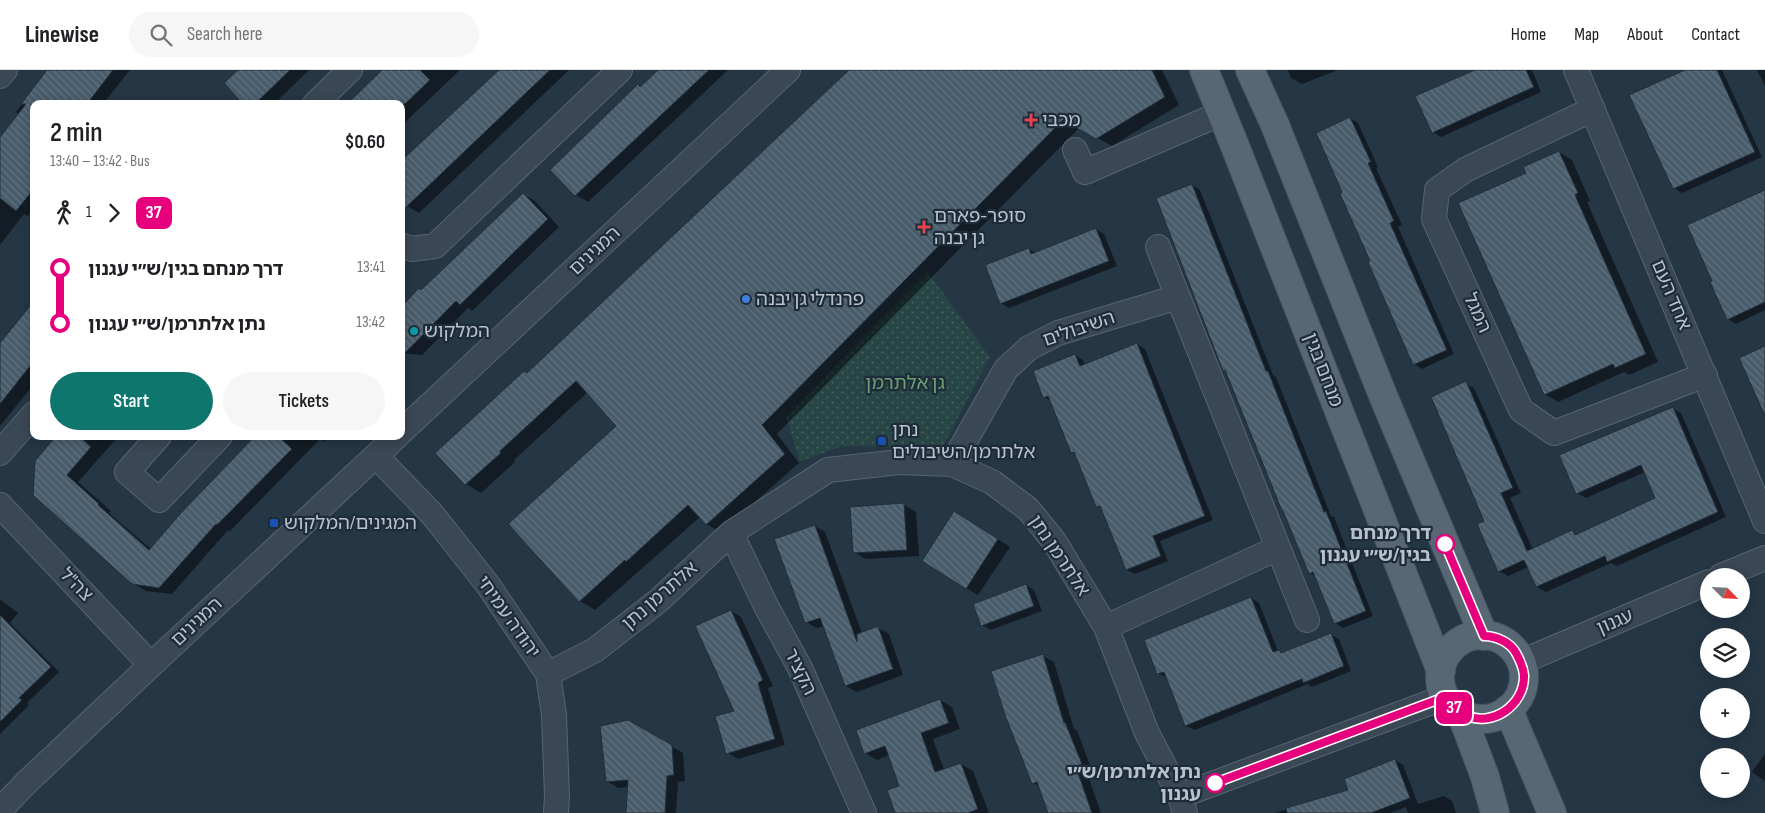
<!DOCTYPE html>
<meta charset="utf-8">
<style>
body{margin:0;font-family:"Sofia Sans Condensed","Noto Sans Hebrew",sans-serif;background:#f6f6f6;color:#202124;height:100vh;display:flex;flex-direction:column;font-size:19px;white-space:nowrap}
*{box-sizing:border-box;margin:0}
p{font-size:16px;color:#757577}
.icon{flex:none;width:28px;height:28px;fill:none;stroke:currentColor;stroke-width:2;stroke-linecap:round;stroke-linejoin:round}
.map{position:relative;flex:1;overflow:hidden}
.panel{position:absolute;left:30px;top:30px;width:375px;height:340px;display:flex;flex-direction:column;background:#fff;border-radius:10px;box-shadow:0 2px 12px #0003}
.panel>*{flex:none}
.badge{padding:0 10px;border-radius:8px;font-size:18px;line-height:32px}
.needle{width:32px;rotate:114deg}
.buttons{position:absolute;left:1700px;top:498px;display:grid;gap:10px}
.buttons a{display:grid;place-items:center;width:50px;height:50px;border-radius:50%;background:#fff;box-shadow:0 2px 12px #0003;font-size:25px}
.map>.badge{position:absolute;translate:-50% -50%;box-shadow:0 0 0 2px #fff}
.legs{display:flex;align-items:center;gap:8px;height:55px;padding:0 20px;font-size:16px}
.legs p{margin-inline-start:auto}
.head{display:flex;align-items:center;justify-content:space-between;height:85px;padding:0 20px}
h1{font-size:28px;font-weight:600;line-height:38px}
.primary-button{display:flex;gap:10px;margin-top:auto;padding:10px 20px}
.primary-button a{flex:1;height:58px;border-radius:30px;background:#0f766e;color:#fff;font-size:20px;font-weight:600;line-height:58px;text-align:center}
.primary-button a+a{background:#f6f6f6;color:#202124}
ul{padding:0 20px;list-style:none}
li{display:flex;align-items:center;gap:18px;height:55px;font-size:19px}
li i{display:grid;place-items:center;width:8px;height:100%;margin:0 6px;background:currentColor}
li i::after{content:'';width:12px;height:12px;margin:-6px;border:4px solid;border-radius:50%;background:#fff}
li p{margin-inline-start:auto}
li:first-child i{background:linear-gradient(#0000 50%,currentColor 0)}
li:last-child i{background:linear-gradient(currentColor 50%,#0000 0)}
header{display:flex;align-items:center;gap:30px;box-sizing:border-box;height:70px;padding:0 25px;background:#fff;border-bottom:1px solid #e0e0e0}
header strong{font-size:24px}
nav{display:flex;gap:28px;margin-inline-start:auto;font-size:18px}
.search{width:350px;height:45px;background:#f6f6f6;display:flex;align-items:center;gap:12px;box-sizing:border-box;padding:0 18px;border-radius:28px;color:#757577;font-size:19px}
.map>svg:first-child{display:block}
.park{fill:url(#park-dots)}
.shadow{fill:#0007}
.building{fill:url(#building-back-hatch);stroke:#202e3b}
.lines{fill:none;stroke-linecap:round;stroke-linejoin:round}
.minor-casing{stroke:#586571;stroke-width:26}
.major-casing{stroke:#465360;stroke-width:30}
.minor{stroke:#3a4754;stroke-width:24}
.major{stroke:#586774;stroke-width:28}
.line-1-casing{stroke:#fff;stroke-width:11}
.line-1{stroke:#e6007e;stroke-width:8}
.health-dot{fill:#e0444e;stroke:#1e2c39;stroke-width:2}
.shop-dot{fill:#3f7fe0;stroke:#1e2c39;stroke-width:2}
.culture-dot{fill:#0f9aa8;stroke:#1e2c39;stroke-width:2}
.transit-dot{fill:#1a4fb4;stroke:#1e2c39;stroke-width:2}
.stop-1-dot{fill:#fff;stroke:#e6007e;stroke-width:2.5}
.labels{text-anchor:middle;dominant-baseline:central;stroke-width:4.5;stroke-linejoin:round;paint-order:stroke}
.poi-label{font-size:19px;fill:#b7c2cd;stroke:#1e2c39;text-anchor:start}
.street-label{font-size:19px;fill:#b7c2cd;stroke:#1e2c39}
.park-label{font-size:19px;fill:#6ca072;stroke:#1e2c39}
.stop-label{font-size:19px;font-weight:bold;fill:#b7c2cd;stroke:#1e2c39;text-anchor:end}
</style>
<header>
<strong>Linewise</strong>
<div class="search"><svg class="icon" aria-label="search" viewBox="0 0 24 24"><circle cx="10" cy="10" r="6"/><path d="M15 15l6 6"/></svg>Search here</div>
<nav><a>Home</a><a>Map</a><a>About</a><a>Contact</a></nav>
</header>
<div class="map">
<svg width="1765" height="743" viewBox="0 0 1765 743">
<defs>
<pattern id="park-dots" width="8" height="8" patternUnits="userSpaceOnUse" patternTransform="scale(1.25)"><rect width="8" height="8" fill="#274545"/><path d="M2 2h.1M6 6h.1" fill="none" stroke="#445e5f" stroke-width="1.8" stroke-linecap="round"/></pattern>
<pattern id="building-back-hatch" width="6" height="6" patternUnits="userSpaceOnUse" patternTransform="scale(1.25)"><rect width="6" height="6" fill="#495c6b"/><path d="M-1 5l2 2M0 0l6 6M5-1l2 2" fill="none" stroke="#61727f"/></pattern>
</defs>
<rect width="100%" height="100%" fill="#253645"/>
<path class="park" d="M927,201l63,86 -48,91 -36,-2h-65l-41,16 -14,-45z"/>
<path class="shadow" d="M50,0h80l-27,34h-69v105l-6,7 -4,-2 -24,31v-106l19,-25 -3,-2z
M239,0h70l-35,34h-30z
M384,0h76l-59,56v-22z
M500,0h69l-150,143 -12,-7z
M660,0h68l-140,132 -12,-7 -24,-25 86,-84 3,2z
M851,0h311l17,35 -67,41 -33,-18 -302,306 22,29 -78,69 -15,-8 -6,-7 -105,93 -15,-9 38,-175 -30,-34 -74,68 1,2 -34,31 -15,-9 62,-110z
M1288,0h50l-36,14 -11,-6z
M1477,0h55l9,22 -100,45 -8,-5z
M1688,0h34l40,87 -80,36 -8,-5z
M1757,0h8v16z
M1350,48l8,5 20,44 -2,1 26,57 -4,2 56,127 -32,15 -8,-5 -70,-171z
M1559,82l13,8 18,41 -3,1 71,160 -29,13 -5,-3 -66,30 -13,-8 -17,-220z
M1192,115l8,5 73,185 3,2 55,139 3,1 39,99 -30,12 -8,-5 -18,-46 -7,-4 -83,-202 -3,-1z
M1765,122v118l-29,14 -8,-5z
M523,124l12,7 24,26 -87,84 -4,-3 -46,47 -21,-2 20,-62z
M1096,159l8,5 13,32 -108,42 -8,-5 28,-54 7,4z
M34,234v80l-34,42v-80z
M1137,274l8,5 68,171 -53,21 8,20 -33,13 -8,-4 -24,-60 -6,-4 -20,-51 -5,-3 -21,-51 -7,-4 31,-42 8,5 2,5z
M1465,313l9,5 47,105 -11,5 23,52 39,-18 6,3 79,-36 -12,-27 -59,26 -9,-5 95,-85 9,5 45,104 -109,49 -6,-3 -65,29 -9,-5 -9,-20 -20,9 -9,-5 -13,-50z
M58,366h66l-3,5 -4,-3 -39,44 33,29 -2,2 42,36 105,-113h73l-5,6 -4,-3 -90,92 -2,-1 -56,64 -26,-3 -13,-8 -99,-88z
M904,435l12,7 3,44 -53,3 -12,-7 -2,-44z
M967,449l43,28 -32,48 -12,-7z
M815,456l10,6 37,101 16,-5 11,6 14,41 -46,17 -11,-6 -22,-60 -7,2 -11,-6z
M1026,515l8,5 8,21 -51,19 -9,-5z
M1251,528l8,5 19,48 5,2 47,-19 9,5 12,32 -39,16 -4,-3 -113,46 -9,-4 -19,-48 -9,-5z
M0,529l18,14 -8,10 49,49 -32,31 2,2 -29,29z
M731,541l10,6 32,69 -5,2 17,57 -47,14 -10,-6 8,-41z
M1043,586l11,6 20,67 3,1 15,41 -5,2 14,40h-52l-9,-26 -7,-4z
M940,630l12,7 8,22 -27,10 11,31 17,-6 12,7 16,42h-93l4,-27 -11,-31 -12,5 -12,-7z
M627,651l56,32 2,28 -7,1 -2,31h-49l2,-26 -11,1 -11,-7z
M1765,684v27l-13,-9z
M1395,690l8,5 15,39 26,-8 8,5 4,12h-48l-2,-6 -16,6h-116l75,-22z"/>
<path class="building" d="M47,0h66l-26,34h-53v85l-18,22 -16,-13v-61l26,-33h-5z
M238,0h52l-35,34h-12l-19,-21z
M382,0h38l10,10 -25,24h-58z
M499,0h51l-149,142v-51z
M658,0h51l-134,126 -25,-26 88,-86 2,3z
M849,0h303l13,27 -69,42 -33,-19 -301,305 23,29 -79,71 -18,-20 -62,57 -1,-2 -46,42 -71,-78 108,-98 -40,-45 -76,70 1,2 -36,32 -30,-32 89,-82 3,2z
M1475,0h51l8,17 -102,46 -17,-37z
M1685,0h32l38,82 -82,37 -44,-94z
M1350,47l21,45 -3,1 26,58 -4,2 57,127 -34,15 -45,-103 2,-1 -30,-67 2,-2 -26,-59z
M1559,81l19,42 -3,2 71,159 -31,14 -2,-4 -69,31 -86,-192 68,-30 -3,-6z
M1192,114l74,187h2l56,141 2,-1 40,100 -32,13 -21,-52 -4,2 -26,-63h-1l-57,-141 -2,1 -67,-173z
M1765,120v112l-38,18 -17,-38 2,-1 -25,-56z
M523,123l25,26 -88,86 -4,-4 -55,56v-50l18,-19 2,2z
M1096,158l13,33 -109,43 -15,-39 44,-17 2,6z
M34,231v60l-34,43v-61z
M1137,273l68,173 -52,20 8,20 -35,14 -26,-64 -4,1 -22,-55 -3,1 -23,-57 -5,2 -10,-27 42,-17 5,12z
M1765,276v70l-26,-58z
M1466,311l47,107 -12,5 26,58 45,-21 3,5 80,-37 -14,-33 -65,29 -17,-39 114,-48 45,105 -111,50 -2,-6 -69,31 -12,-27 -26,12 -21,-48 7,-3 -53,-124z
M56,366h23l12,11 -24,28 32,29 -1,1 51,45 31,-36 75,-78h23l14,13 -75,76 -1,-1 -57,64 -27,-4 -99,-89 2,-34z
M904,433l3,47 -54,3 -3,-46z
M954,441l44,28 -32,50 -44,-28z
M815,455l42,117v-8l21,-8 15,43 -48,17 -25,-68 -15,5 -31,-84z
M1026,514l8,22 -53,20 -8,-22z
M1251,527l22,55 6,-2 2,3 50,-20 13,33 -41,17 -1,-4 -117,47 -21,-54 -7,2 -13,-34z
M731,540l32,70 -5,3 17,56 -49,15 -11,-38 19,-5 -39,-85z
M0,545l51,52 -32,31 3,2 -22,22z
M1043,584l21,69 1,-1 17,42 -6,3 16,46h-44l-11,-31 -5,2 -27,-69 -14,-44z
M940,629l9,24 -28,10 14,39 26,-9 17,46 -10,4h-73l-8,-23 12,-4 -14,-40 -21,8 -8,-24z
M628,650l44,25 2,30 -7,1 -2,37h-39l2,-33 -22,2 -6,-56z
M1395,689l15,39 -39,15h-84l-1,-5 62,-18 -4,-11z"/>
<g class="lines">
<defs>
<path id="minor" d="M1576,0l189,451
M0,6l5,-6
M315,34l35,-34
M1593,39l-128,61 -28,20 -3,29 87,191 33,23 151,-58
M1075,80l10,22 137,-59
M401,175l10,4 24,-3 185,-176
M1158,177l149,373
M401,362l387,-362
M159,366l-32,36 32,28 61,-64
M0,383l34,-39
M376,386l56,58 56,71 60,89 6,41 3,81 -1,17
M952,394l54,-95 23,-21 29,-15 120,-36
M0,435l151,160
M731,463l35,73 34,62 64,145
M1721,506l44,-18
M1106,557l172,-79
M1521,592l188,-80
M548,604l47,-24 63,-49 73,-68 97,-63 71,-8 53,2 40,18 36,27 26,32 52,86 41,106 33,63 5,17
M1180,726l265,-99
M0,740l26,-27 125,-118 246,-229"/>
<path id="major" d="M1204,0l29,71 208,530
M1250,0l25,55 109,273 100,238
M1440 607a42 42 0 1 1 84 0a42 42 0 1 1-84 0Z
M1508,639l44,104
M1461,643l24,64 10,36"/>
</defs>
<use href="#minor" class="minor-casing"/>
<use href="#major" class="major-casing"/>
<use href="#minor" class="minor"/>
<use href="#major" class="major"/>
</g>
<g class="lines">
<defs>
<path id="line-1" d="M1215,713l230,-86c6,7 11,14 20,18 27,13 60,-10 59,-40 -1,-8 -4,-15 -8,-22 -6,-11 -20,-17 -32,-17l-39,-92"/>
</defs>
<use href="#line-1" class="line-1-casing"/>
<use href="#line-1" class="line-1"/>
</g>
<g class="health-dot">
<path d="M1028.5 42.5h5v5h5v5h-5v5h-5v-5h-5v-5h5z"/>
<path d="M921.5 149.5h5v5h5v5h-5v5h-5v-5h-5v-5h5z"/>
</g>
<circle class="shop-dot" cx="746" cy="229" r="5"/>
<circle class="culture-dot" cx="414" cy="261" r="5"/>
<g class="transit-dot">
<rect x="877" y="366" width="10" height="10" rx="2.5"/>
<rect x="269" y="448" width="10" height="10" rx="2.5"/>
</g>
<g class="stop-1-dot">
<circle cx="1445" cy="474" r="9"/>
<circle cx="1215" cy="713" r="9"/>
</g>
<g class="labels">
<g class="poi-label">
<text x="1042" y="50">מכבי</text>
<text x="934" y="146">סופר-פארם<tspan x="934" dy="22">גן יבנה</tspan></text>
<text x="756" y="229">פרנדלי גן יבנה</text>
<text x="424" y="261">המלקוש</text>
<text x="892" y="360">נתן<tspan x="892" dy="22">אלתרמן/השיבולים</tspan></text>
<text x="284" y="453">המגינים/המלקוש</text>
</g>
<g class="street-label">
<text transform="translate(595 181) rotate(-43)">המגינים</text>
<text transform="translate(1671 225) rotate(67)">אחד העם</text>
<text transform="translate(1477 243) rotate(66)">המגל</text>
<text transform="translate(1079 259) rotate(-19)">השיבולים</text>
<text transform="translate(1323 300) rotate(69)">מנחם בגין</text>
<text transform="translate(1059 486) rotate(56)">אלתרמן נתן</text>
<text transform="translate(76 515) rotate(46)">צה"ל</text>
<text transform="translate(660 526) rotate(-41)">אלתרמן נתן</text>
<text transform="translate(508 547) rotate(55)">יהודה עמיחי</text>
<text transform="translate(197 552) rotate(-43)">המגינים</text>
<text transform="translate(1615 552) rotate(-23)">עגנון</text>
<text transform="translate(800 602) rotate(64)">הקציר</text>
</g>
<g class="park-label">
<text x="905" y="313">גן אלתרמן</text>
</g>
<g class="stop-label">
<text x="1431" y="463">דרך מנחם<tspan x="1431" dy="22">בגין/ש״י עגנון</tspan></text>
<text x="1201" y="702">נתן אלתרמן/ש״י<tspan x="1201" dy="22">עגנון</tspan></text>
</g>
</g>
</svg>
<div class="buttons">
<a><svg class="needle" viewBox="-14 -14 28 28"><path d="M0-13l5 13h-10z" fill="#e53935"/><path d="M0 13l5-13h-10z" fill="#757577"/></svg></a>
<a><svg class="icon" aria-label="layers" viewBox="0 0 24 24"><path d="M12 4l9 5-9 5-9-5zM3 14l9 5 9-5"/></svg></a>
<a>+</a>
<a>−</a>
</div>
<b class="badge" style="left:1454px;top:638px;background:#e6007e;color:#fff">37</b>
<section class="panel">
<div class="head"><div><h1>2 min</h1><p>13:40 – 13:42 · Bus</p></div><b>$0.60</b></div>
<div class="legs"><svg class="icon" aria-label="walk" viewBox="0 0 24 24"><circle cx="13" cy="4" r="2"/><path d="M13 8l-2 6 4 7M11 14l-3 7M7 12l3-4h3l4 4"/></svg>1<svg class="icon" aria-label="forward" viewBox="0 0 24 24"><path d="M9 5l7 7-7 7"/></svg><b class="badge" style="background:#e6007e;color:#fff">37</b></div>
<ul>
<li><i style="color:#e6007e"></i><b>דרך מנחם בגין/ש״י עגנון</b><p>13:41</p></li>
<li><i style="color:#e6007e"></i><b>נתן אלתרמן/ש״י עגנון</b><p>13:42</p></li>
</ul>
<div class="primary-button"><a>Start</a><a>Tickets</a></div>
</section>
</div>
